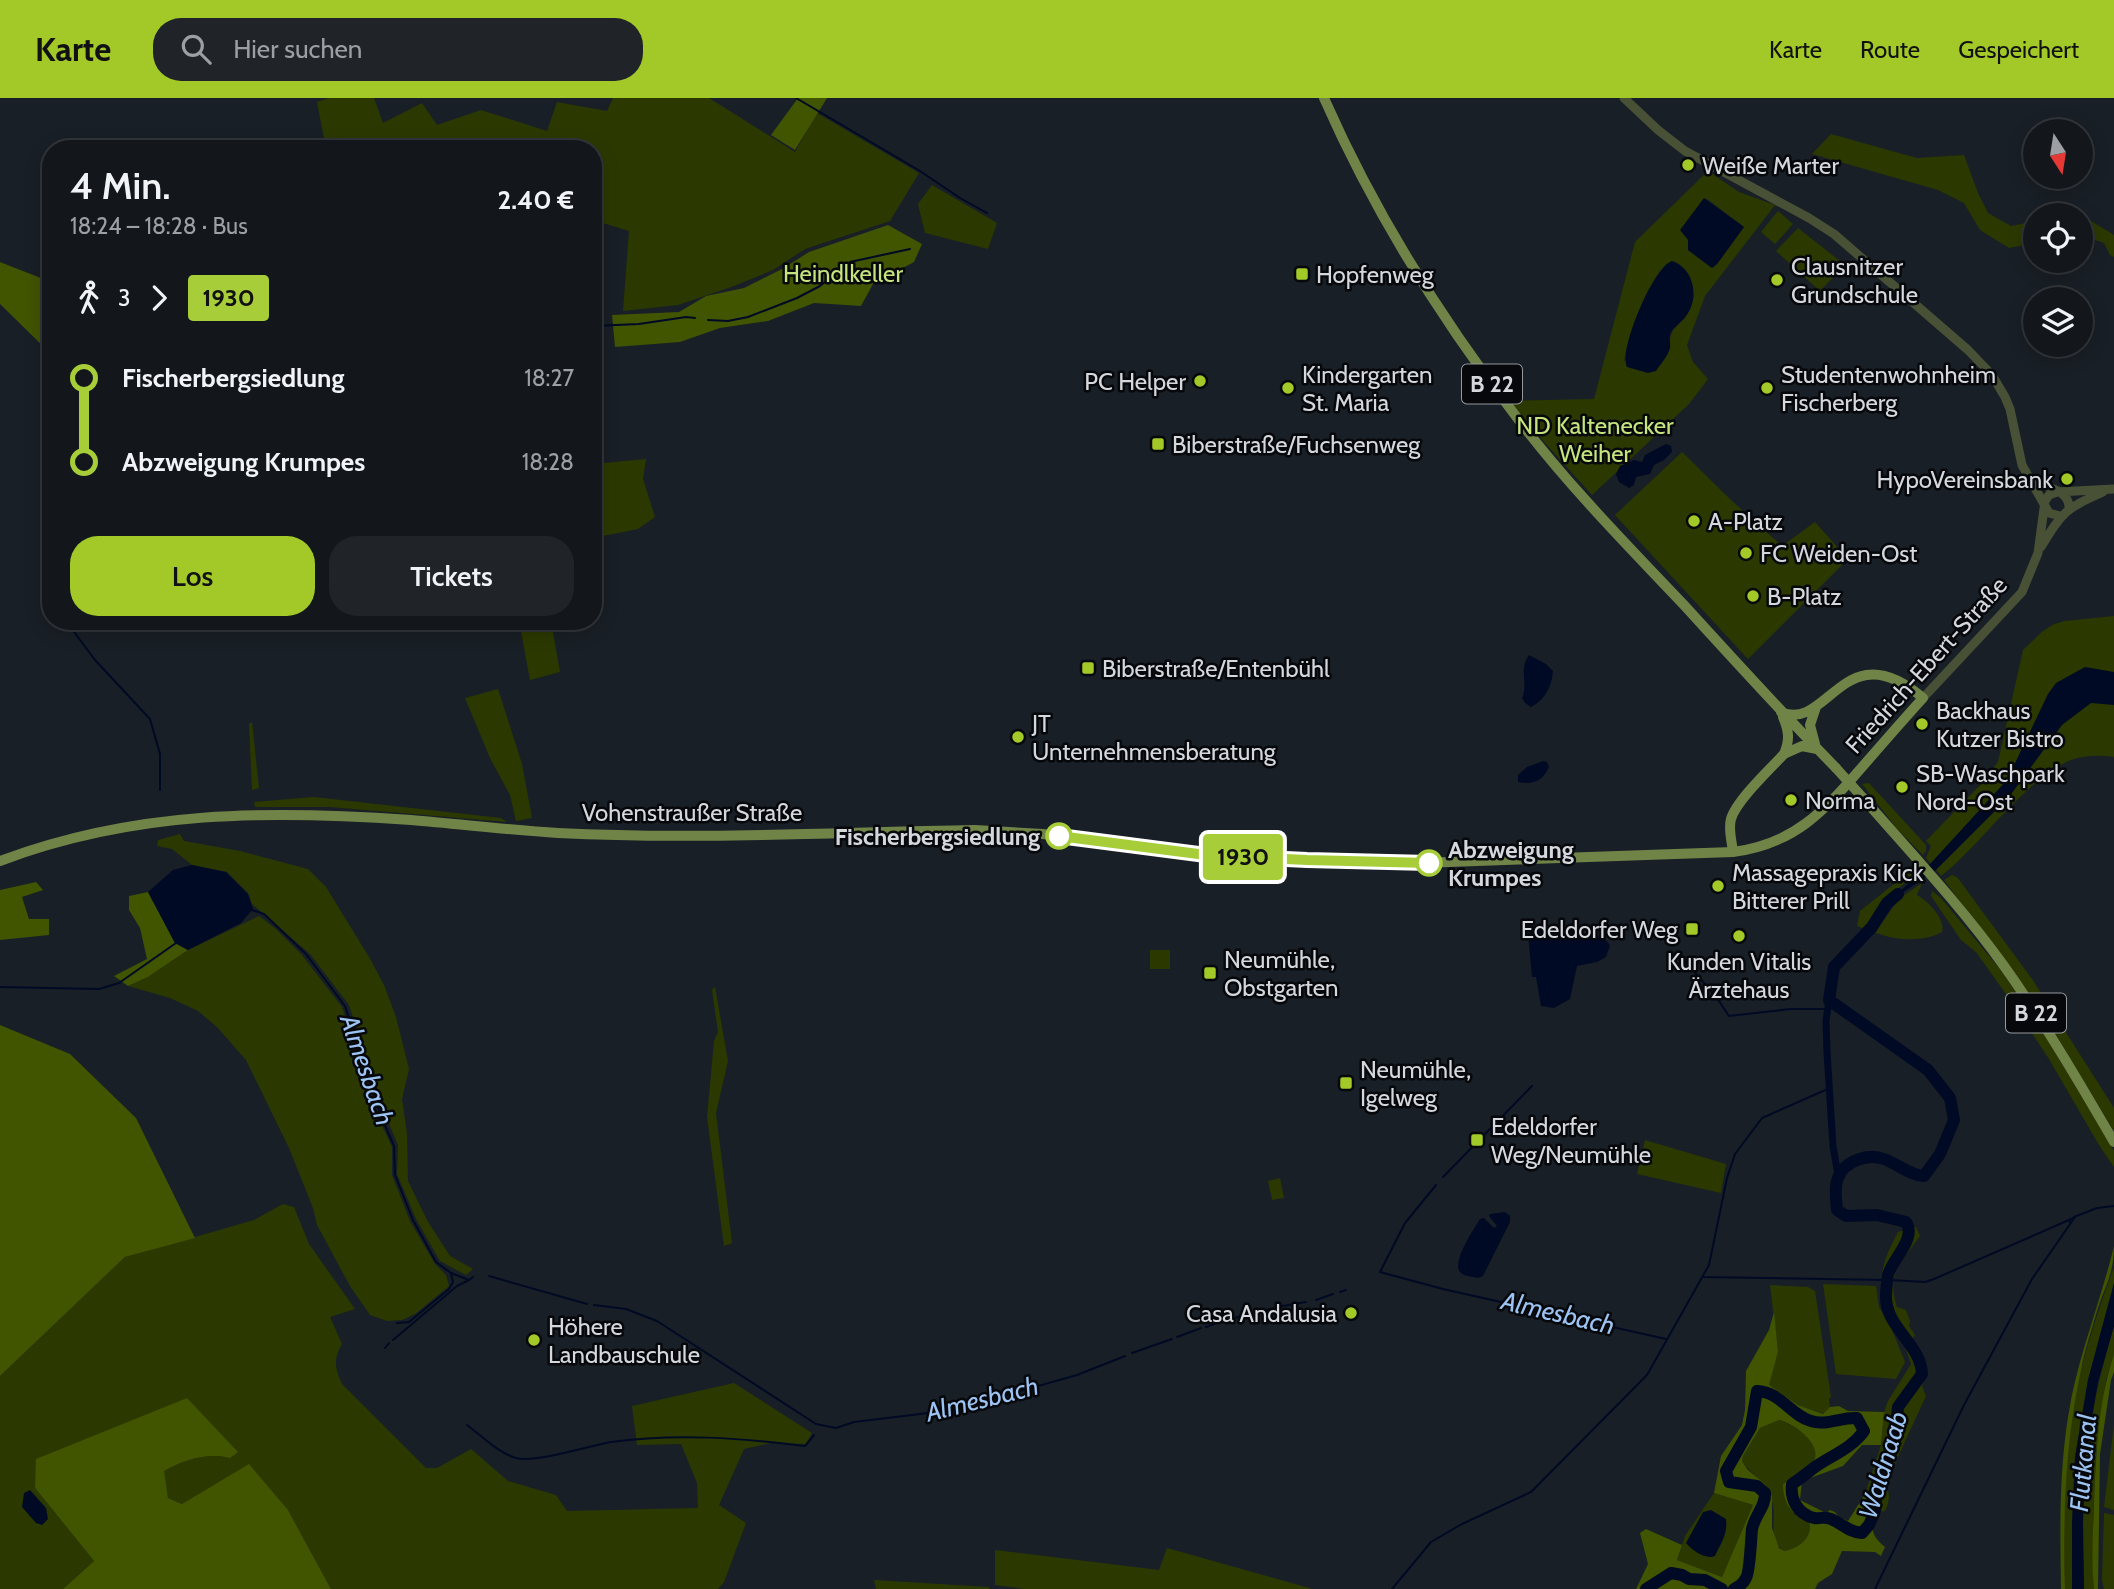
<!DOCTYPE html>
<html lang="de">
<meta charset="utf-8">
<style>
body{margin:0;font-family:Cabin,sans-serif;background:#202429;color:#f1f3f6;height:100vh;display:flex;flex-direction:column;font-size:26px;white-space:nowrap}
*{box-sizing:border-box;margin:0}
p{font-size:23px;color:#9d9fa3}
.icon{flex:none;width:38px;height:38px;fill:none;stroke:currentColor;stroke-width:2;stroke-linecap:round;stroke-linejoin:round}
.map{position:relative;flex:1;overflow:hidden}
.sheet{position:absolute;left:42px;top:42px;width:560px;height:490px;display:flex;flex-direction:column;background:#13171c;border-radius:28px;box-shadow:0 4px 18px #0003,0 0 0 2px #32363b}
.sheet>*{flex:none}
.badge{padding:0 14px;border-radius:5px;font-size:24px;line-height:46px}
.needle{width:46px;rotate:168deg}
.controls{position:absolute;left:2023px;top:21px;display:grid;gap:14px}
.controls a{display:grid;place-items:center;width:70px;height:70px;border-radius:50%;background:#13171c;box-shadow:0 4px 18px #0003,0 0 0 2px #32363b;font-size:35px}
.map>.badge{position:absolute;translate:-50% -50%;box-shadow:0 0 0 4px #fff}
.legs{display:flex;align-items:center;gap:10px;height:77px;padding:0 28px;font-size:23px}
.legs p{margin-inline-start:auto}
.summary{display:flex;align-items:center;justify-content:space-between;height:119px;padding:0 28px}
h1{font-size:38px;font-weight:600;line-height:52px}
.button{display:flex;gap:14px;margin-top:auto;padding:14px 28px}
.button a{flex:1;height:80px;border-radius:28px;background:#a2c928;color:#111;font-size:28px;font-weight:600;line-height:80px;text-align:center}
.button a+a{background:#202429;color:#f1f3f6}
ul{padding:0 28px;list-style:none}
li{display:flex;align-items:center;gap:24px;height:84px;font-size:26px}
li i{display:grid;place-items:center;width:10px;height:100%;margin:0 9px;background:currentColor}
li i::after{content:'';width:18px;height:18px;margin:-9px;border:5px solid;border-radius:50%;background:#13171c}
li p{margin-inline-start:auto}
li:first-child i{background:linear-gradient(#0000 50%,currentColor 0)}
li:last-child i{background:linear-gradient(currentColor 50%,#0000 0)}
header{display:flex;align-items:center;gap:42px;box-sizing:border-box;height:98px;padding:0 35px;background:#a2c928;color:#111}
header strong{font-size:33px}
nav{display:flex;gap:38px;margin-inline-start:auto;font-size:24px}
.search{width:490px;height:63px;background:#202429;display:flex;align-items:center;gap:18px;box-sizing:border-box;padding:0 24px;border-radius:28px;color:#9d9fa3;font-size:26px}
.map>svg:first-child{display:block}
.green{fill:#2b3900;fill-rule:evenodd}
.forest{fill:#415400;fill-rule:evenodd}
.water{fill:#000a24}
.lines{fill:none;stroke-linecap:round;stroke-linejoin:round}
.stream{stroke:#000a24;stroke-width:2}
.canal{stroke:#000a24;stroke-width:7}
.river{stroke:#000a24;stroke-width:12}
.minor{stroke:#485135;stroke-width:9}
.major{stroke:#718448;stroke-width:10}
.major-bridge{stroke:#718448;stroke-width:10}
.line-1-casing{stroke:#fff;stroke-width:16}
.line-1{stroke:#a7ce39;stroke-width:10}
.poi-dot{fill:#a2c928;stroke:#06080b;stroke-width:2.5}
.stop-1-dot{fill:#fff;stroke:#a7ce39;stroke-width:3.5}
.labels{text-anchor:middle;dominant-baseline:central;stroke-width:5;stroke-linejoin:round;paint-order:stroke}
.shield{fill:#06080b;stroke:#96999d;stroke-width:2}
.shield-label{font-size:23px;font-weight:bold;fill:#d4d7dc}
.poi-label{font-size:24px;fill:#d4d7dc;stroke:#06080b;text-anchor:start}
.park-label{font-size:24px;fill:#c5e47e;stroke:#06080b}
.street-label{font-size:24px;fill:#d4d7dc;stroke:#06080b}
.stop-label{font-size:24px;font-weight:bold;fill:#d4d7dc;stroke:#06080b;text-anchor:end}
.water-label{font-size:26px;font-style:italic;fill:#9cc3f2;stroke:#06080b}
</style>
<header>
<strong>Karte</strong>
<div class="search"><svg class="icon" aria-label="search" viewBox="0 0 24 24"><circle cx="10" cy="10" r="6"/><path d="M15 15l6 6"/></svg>Hier suchen</div>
<nav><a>Karte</a><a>Route</a><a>Gespeichert</a></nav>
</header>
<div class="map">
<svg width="2114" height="1491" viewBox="0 0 2114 1491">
<rect width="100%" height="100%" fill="#191f26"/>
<path class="green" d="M329,0h45l9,25 39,-20 15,22 44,-15 66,21 10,-29 50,9 6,-13h96l86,54 22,-39 102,60 -29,48 -85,28 -32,21 -39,16 -56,19 -55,6 6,-80 -36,-11v-71h-267l-9,-47z
M1831,36l86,24 47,-3 14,38 10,20 23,13 24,-5v22l-26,5 -29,-18 -16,-27 -26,-13 -126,-36z
M1708,73l31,21 36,13 -70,91 -18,49 6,17 15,17 -19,25 -97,91 -85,-94 87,-2 41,-157zM1707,101l37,28 -27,37 -5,4 -24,-18 1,-10 -8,-9zM1667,165l27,33 -8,20 -13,14 -4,11 -45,20c7,-30 21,-76 43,-98z
M932,87l65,38 -9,26 -63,-16 -7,-29z
M1778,113l15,13 -18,20 -14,-12z
M2078,115l36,22v22l-4,-2 -6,-12 -23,-8v-20h-13z
M1798,130l47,37 -25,26 -44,-40z
M1682,354l49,48 51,46 33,-24 33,37 -100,100 -133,-144z
M646,361l-3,20 12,38 -17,12 -45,9v-74z
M2114,518v141c-14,-2 -29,-2 -43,3 -45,18 -89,84 -130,116l-15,-18 5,-12 -5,-5 57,-59 15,-20 25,-112 20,-19 11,-7 11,-3z
M519,523h32l9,51 -30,8z
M498,591l24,75 10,54 -16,3 -6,-26 -20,-37 -25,-60z
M252,624l7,66 -7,2 -3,-66z
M1869,685l57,62v6l-3,4 -25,-25 -36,-46z
M314,699l187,21 6,4 -177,-15h-75l-1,-5z
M180,736l4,7 56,10 68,18 18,18 43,70 15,28 12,32 13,52 -7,30 5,35 1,47 19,39 23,36 23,13 -7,6 -26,-14 -24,-42 -19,-45 1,-29 -13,-31 -36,-109 -39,-51 -58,-50 -4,-11 -21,-21 -35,-7 -20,-16 -15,-3 1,-6z
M1914,770l4,4 -37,31 -16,26 -8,-3 3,-15z
M1952,777l5,2 75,102 82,129v23l-74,-123 -96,-128z
M1922,785l-5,12c11,6 29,24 25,37 -18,10 -49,9 -67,0l25,-34z
M1932,793l9,7 58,70 40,57 75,126v16l-15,-22 -50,-86 -43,-65 -30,-42 -15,-12 -30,-44z
M259,818l17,13 26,26 40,52 35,108 15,32v28l18,46 25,43 11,11 3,11 -34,28 -13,6 -15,1 -17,-6 -20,-29 -33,-61 -4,-17 -24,-60 -43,-88 -29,-33 -19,-16 -28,-13 -42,-12 20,-9 40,-27z
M1150,852h20v19h-20z
M715,889l13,74 -12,52 16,130 -8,3 -17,-129 7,-76 4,-9 -6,-42z
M1645,1042l81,24 -5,29 -84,-19z
M1280,1080l4,20 -12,2 -4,-19z
M283,1106l11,3 15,37 46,65 -25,8 12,27c-9,15 -7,25 0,40l84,84h11l34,-19 37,32 48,14 11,16 131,-3 -1,-25 -16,-39 -44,1 -5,-39 102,-23 78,50 -6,11 -35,-1 -27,6 -25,56 27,18 -22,59 -6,7h-387l-43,-79 -106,-6 -14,-6 -5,-27c20,-11 45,-19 67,-13l-43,-60 -152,90 59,73 -31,28h-63v-213l125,-119 129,-37z
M1916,1129l4,9c-19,27 -34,37 -23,71l9,3 4,11 -1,5 6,9 -3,5 15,31 -5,15 4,10 -40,87c4,11 4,18 -1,28l-7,1v-10l-13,-8 16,-49 3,-33 4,-11 23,-37 -7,-20 -14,-19 15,37 -9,17 -60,-5 -13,-90 53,2 3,21 6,10c-6,-39 -6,-49 13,-85z
M2114,1169v16l-26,97 -13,77 -3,67v65h-7c-1,-43 -2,-86 1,-129 5,-67 25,-131 48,-193z
M1770,1187l38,2 7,4 16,106 -2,2 1,8 -6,7 -26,-9 -30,-20 10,-33z
M2114,1228v28l-8,26 -10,74 -3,66 1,69h-10c-1,-45 -3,-91 2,-136 5,-43 16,-85 28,-127z
M1779,1322c15,3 48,26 33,44 -7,8 -20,14 -29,20l11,30 15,8c5,15 -11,27 -25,29 -16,-10 -8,-30 -11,-46 -5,-22 -19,-27 -31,-44l1,-5 17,-28z
M2114,1326v86l-10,-3z
M1714,1395l39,12 -31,72 -45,-17 8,-24z
M2104,1415l10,2v74h-10l-2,-9z
M1167,1450l146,41h-288l-30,-4v-35l164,20z
M874,1482l115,7v2h-113z"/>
<path class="forest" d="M798,0h29l-32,52 -24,-15z
M888,127l34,19 -8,18 -41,22 -12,22 -47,-3 -46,18 -48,7 -40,14 -65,5 -3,-32 67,-3 27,-16 38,-8 38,-19 27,-17z
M0,164l51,20v72l-51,-50z
M36,784l7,8 -21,7 7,22h20v16l-49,5v-50z
M148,794l27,51 13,7 -40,27 -20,9 -14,-10 33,-17 -7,-31 -11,-18v-14z
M0,927l70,29 66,64 59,120 -70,19 -125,119z
M2114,1148c0,26 -8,39 -16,62 -6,21 -13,41 -17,62 -16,73 -18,145 -16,219h-4c-1,-57 -2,-115 7,-172 9,-59 32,-113 46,-171z
M1774,1214l4,40 -9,33 29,20 25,9 7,-7 9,-1 9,5 36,1 -3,33h-19l-19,21 -41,15 -2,19 26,13 4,-3 5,2 3,4 10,5 17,-27 13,9c-6,21 -11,29 7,44l-4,9 -6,-4 -33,-1 -10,23 -14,9 -3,6h-179l12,-25 -8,-31 6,-4 36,16 -5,15 45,17 31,-72 -39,-12 7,-37 21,-31 3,-15 1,-39 23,-41zM1779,1322c15,3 47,26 33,44 -6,8 -20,14 -29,20 0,20 9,30 26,38 5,15 -11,27 -25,29l-5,-3 -7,-20v-32l-6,-11 -18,-15 -6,-9 1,-5 17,-28z
M2114,1256v18l-3,8 -11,74 -2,135h-4c-3,-28 -1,-58 0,-86 2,-50 4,-101 20,-149z
M187,1300l51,54 -8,6c-22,-6 -47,2 -66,13l4,27 14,6 67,-40 39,46 43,79h-268l31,-28 -59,-73 1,-29z"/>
<path class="water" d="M1704,100l40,29 -27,37 -5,4 -24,-18v-10l-8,-10z
M1672,163c22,7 28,37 14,55 -4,6 -11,10 -15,16 -3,6 0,10 -1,16 -2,8 -10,17 -14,23l-8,2 -21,-6c-9,-16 26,-99 45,-106z
M1666,346l5,2 1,6 -8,8 -10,5 -4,9 -14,3 -2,8 -5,3 -10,-6 -3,-8 4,-8 14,-6 8,2 3,-7z
M1529,557l17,9 7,7c-1,15 -8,29 -22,36l-6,-4 -3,-5c7,-15 -4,-28 7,-43z
M2085,569l29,5v33l-23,-2 -29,22 -53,72 -74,74 -48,32 43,-39 77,-84 41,-86 8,-11z
M1543,663l4,1 2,5c-6,14 -16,18 -31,15v-7l9,-8z
M192,767l34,7 22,22 5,15 -12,14 -53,27 -13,-7 -27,-51 25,-22z
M1539,830h34l5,8c11,1 27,-3 32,10l-4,11 -9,5 -20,4 -7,33 -16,9 -13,-2 -5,-29h-4l-4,-43z
M1505,1114l5,4v6l-27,54 -5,2c-5,-1 -14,-2 -17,-5 -11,-9 13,-44 19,-54l4,-1 10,10 3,-2 -8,-10 1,-2z
M2114,1185v43l-16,56 -12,71 -3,69 1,67h-12v-65l3,-67 13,-77z
M30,1392l16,18 2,11 -6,6 -6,-2 -14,-16 2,-14z
M1711,1412l15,9c2,15 -5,24 -11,37 -10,4 -23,-6 -29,-13l17,-31z"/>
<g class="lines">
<path class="stream" d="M796,0l124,73 40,27 27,15
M708,222l20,1 20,-4 49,-19 23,-12 30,-24 60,-13
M593,228l46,-2 47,-7 9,1
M43,493l8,10
M66,523l29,39 55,59 10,35v36
M252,812l12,4 42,40 39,52 35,108 14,32 1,29 18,45 23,42 15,11 18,7 4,-3
M1679,856l38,44 12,18 61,-7h37
M0,889l99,2 20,-6 57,-40
M1443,1079l89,-91
M1436,1087l-31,38 -25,49 63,17 223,50
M2074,1119l23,-9 17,-2
M489,1178l98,28
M1703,1179l185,3
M1890,1182l35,2 9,-3 135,-59
M1340,1194l6,-2
M1316,1202l17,-6
M594,1207l32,4 31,12 159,103 20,4 18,-6 99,-12 124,-35 48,-19
M1277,1209l29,-5
M1246,1217l24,-6
M397,1225l12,-1 40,-33 4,-7 -2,-8
M1219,1225l22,-7
M1206,1229l8,-3
M1177,1239l24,-9
M393,1242l64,-54 12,-6
M385,1250l4,-5
M1132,1255l40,-14
M467,1327c15,11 31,28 49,33 20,5 73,-12 95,-16 65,-9 130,-4 194,4l9,-11
M1392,1491l39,-47 31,-18 69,-32 116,-117 62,-110 18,-87 8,-24 27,-36 68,-30
M1875,1491l89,-184 68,-126 43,-62 -6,3 1,3"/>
<path class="canal" d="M1829,902l-3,21 1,31 6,94 5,29"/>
<path class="river" d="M1646,1491l25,-16 11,2 7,4 16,1 17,9
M1734,1491c6,-3 9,-5 12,-11 4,-6 5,-39 6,-49 3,-14 14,-23 13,-36l-8,-7 -28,-4 -3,-11 25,-44 6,-36c24,1 33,24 54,30 15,5 30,-4 46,-3l7,13c-13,18 -32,24 -49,36 -8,6 -15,12 -23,17 -2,16 6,30 22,34 7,1 10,-2 17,1 12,5 17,13 31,14l7,-8 6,-14 3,-29 16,-36 4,-39 24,-33c-1,-30 -36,-46 -36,-77 0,-7 1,-15 2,-22 4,-16 29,-36 18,-53l-29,-7 -31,1 -9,-6c-1,-9 -3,-23 1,-32 6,-17 30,-25 46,-19 14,5 25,16 40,17l16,-22 14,-34 -4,-22 -22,-28 -99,-70 5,-33 38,-40 15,-24 11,-9"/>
<path class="minor" d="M1624,0l34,32 27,21 124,67 25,16 134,116 24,25 13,22 5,12 12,56 27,48 11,3
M2032,383c14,6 37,9 37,26
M2041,449c22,-36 24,-38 62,-55
M1923,600l99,-106 16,-39 7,-52 4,-6 8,-3 57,-3"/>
<path class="major" d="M1324,0c51,116 117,221 194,321 50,66 109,126 166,186 50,55 100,110 152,163
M1815,646l-5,-19 6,-18
M1784,656l18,-8 15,3
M1863,700c48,55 98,108 141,168 40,56 75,116 110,176
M1733,754c-1,-10 -5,-23 -2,-33 5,-18 39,-50 53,-65 6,-14 5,-23 -1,-37
M0,763c135,-51 270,-51 411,-41 49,4 98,10 147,13 139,7 279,-1 417,-3l68,4 163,21 101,5 114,3 312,-11c62,-8 91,-41 130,-86 20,-23 40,-46 60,-68 -79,-68 -95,35 -142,14"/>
<path class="major-bridge" d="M1836,670l27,30"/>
</g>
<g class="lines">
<defs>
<path id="line-1" d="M1059,738l147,19 101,5 122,3"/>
</defs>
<use href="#line-1" class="line-1-casing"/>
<use href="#line-1" class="line-1"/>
</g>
<g class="poi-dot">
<circle cx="1688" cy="67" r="7"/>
<rect x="1295" y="169" width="14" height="14" rx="3.5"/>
<circle cx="1777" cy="182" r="7"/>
<circle cx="1200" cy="283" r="7"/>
<circle cx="1288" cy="290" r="7"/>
<circle cx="1767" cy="290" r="7"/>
<rect x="1151" y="339" width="14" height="14" rx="3.5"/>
<circle cx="2067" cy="381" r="7"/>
<circle cx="1694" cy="423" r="7"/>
<circle cx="1746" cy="455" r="7"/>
<circle cx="1753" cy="498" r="7"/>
<rect x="1081" y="563" width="14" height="14" rx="3.5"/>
<circle cx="1922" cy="626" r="7"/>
<circle cx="1018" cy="639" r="7"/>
<circle cx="1902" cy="689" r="7"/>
<circle cx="1791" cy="702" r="7"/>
<circle cx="1718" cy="788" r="7"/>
<rect x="1685" y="824" width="14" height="14" rx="3.5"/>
<circle cx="1739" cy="838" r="7"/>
<rect x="1203" y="868" width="14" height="14" rx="3.5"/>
<rect x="1339" y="978" width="14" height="14" rx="3.5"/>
<rect x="1470" y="1035" width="14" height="14" rx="3.5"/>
<circle cx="1351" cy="1215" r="7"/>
<circle cx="534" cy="1242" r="7"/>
</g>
<g class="stop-1-dot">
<circle cx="1059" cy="738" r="12"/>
<circle cx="1429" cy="765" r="12"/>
</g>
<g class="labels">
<g class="shield">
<rect x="1462" y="266.5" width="60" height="39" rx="5"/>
<rect x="2006" y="895.5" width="60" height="39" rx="5"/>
</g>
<g class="shield-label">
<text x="1492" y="286">B 22</text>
<text x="2036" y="915">B 22</text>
</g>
<g class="poi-label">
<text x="1702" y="67">Weiße Marter</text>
<text x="1791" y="168">Clausnitzer<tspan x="1791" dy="28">Grundschule</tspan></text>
<text x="1316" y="176">Hopfenweg</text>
<text x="1302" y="276">Kindergarten<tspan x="1302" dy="28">St. Maria</tspan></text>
<text x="1781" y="276">Studentenwohnheim<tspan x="1781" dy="28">Fischerberg</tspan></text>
<text x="1186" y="283" text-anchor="end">PC Helper</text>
<text x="1172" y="346">Biberstraße/Fuchsenweg</text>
<text x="2053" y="381" text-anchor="end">HypoVereinsbank</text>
<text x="1708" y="423">A-Platz</text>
<text x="1760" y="455">FC Weiden-Ost</text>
<text x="1767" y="498">B-Platz</text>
<text x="1102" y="570">Biberstraße/Entenbühl</text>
<text x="1936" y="612">Backhaus<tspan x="1936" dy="28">Kutzer Bistro</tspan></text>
<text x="1032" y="625">JT<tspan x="1032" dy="28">Unternehmensberatung</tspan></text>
<text x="1916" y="675">SB-Waschpark<tspan x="1916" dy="28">Nord-Ost</tspan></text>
<text x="1805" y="702">Norma</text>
<text x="1732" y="774">Massagepraxis Kick<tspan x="1732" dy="28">Bitterer Prill</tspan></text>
<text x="1678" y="831" text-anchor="end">Edeldorfer Weg</text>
<text x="1224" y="861">Neumühle,<tspan x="1224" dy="28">Obstgarten</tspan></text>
<text x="1739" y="863" text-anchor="middle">Kunden Vitalis<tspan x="1739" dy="28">Ärztehaus</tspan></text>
<text x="1360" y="971">Neumühle,<tspan x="1360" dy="28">Igelweg</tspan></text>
<text x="1491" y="1028">Edeldorfer<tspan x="1491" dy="28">Weg/Neumühle</tspan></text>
<text x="1337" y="1215" text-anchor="end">Casa Andalusia</text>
<text x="548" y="1228">Höhere<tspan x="548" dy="28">Landbauschule</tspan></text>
</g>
<g class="park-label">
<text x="843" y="175">Heindlkeller</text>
<text x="1595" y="327">ND Kaltenecker<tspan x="1595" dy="28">Weiher</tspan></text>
</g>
<g class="street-label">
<text transform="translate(1926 567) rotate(-48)">Friedrich-Ebert-Straße</text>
<text x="692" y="714">Vohenstraußer Straße</text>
</g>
<g class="stop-label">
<text x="1040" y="738">Fischerbergsiedlung</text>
<text x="1448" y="751" text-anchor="start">Abzweigung<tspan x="1448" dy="28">Krumpes</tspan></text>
</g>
<g class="water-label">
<text transform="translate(367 972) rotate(71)">Almesbach</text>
<text transform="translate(1558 1215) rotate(13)">Almesbach</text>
<text transform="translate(982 1301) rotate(-14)">Almesbach</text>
<text transform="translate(2083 1365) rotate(-85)">Flutkanal</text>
<text transform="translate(1883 1367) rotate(-73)">Waldnaab</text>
</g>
</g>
</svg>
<div class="controls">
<a><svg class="needle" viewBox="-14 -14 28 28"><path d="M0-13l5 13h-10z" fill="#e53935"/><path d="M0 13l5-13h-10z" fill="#9d9fa3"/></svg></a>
<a><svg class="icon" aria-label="locate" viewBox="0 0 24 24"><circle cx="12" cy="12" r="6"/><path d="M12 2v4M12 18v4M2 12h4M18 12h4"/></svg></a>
<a><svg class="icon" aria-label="layers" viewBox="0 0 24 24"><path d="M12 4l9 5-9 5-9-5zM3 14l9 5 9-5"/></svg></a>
</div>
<b class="badge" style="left:1243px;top:759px;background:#a7ce39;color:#111">1930</b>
<section class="sheet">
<div class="summary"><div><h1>4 Min.</h1><p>18:24 – 18:28 · Bus</p></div><b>2.40 €</b></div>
<div class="legs"><svg class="icon" aria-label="walk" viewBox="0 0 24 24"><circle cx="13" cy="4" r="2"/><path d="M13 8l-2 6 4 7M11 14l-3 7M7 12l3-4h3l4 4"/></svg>3<svg class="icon" aria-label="forward" viewBox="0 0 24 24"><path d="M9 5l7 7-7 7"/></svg><b class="badge" style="background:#a7ce39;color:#111">1930</b></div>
<ul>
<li><i style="color:#a7ce39"></i><b>Fischerbergsiedlung</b><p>18:27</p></li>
<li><i style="color:#a7ce39"></i><b>Abzweigung Krumpes</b><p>18:28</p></li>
</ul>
<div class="button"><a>Los</a><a>Tickets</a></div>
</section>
</div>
